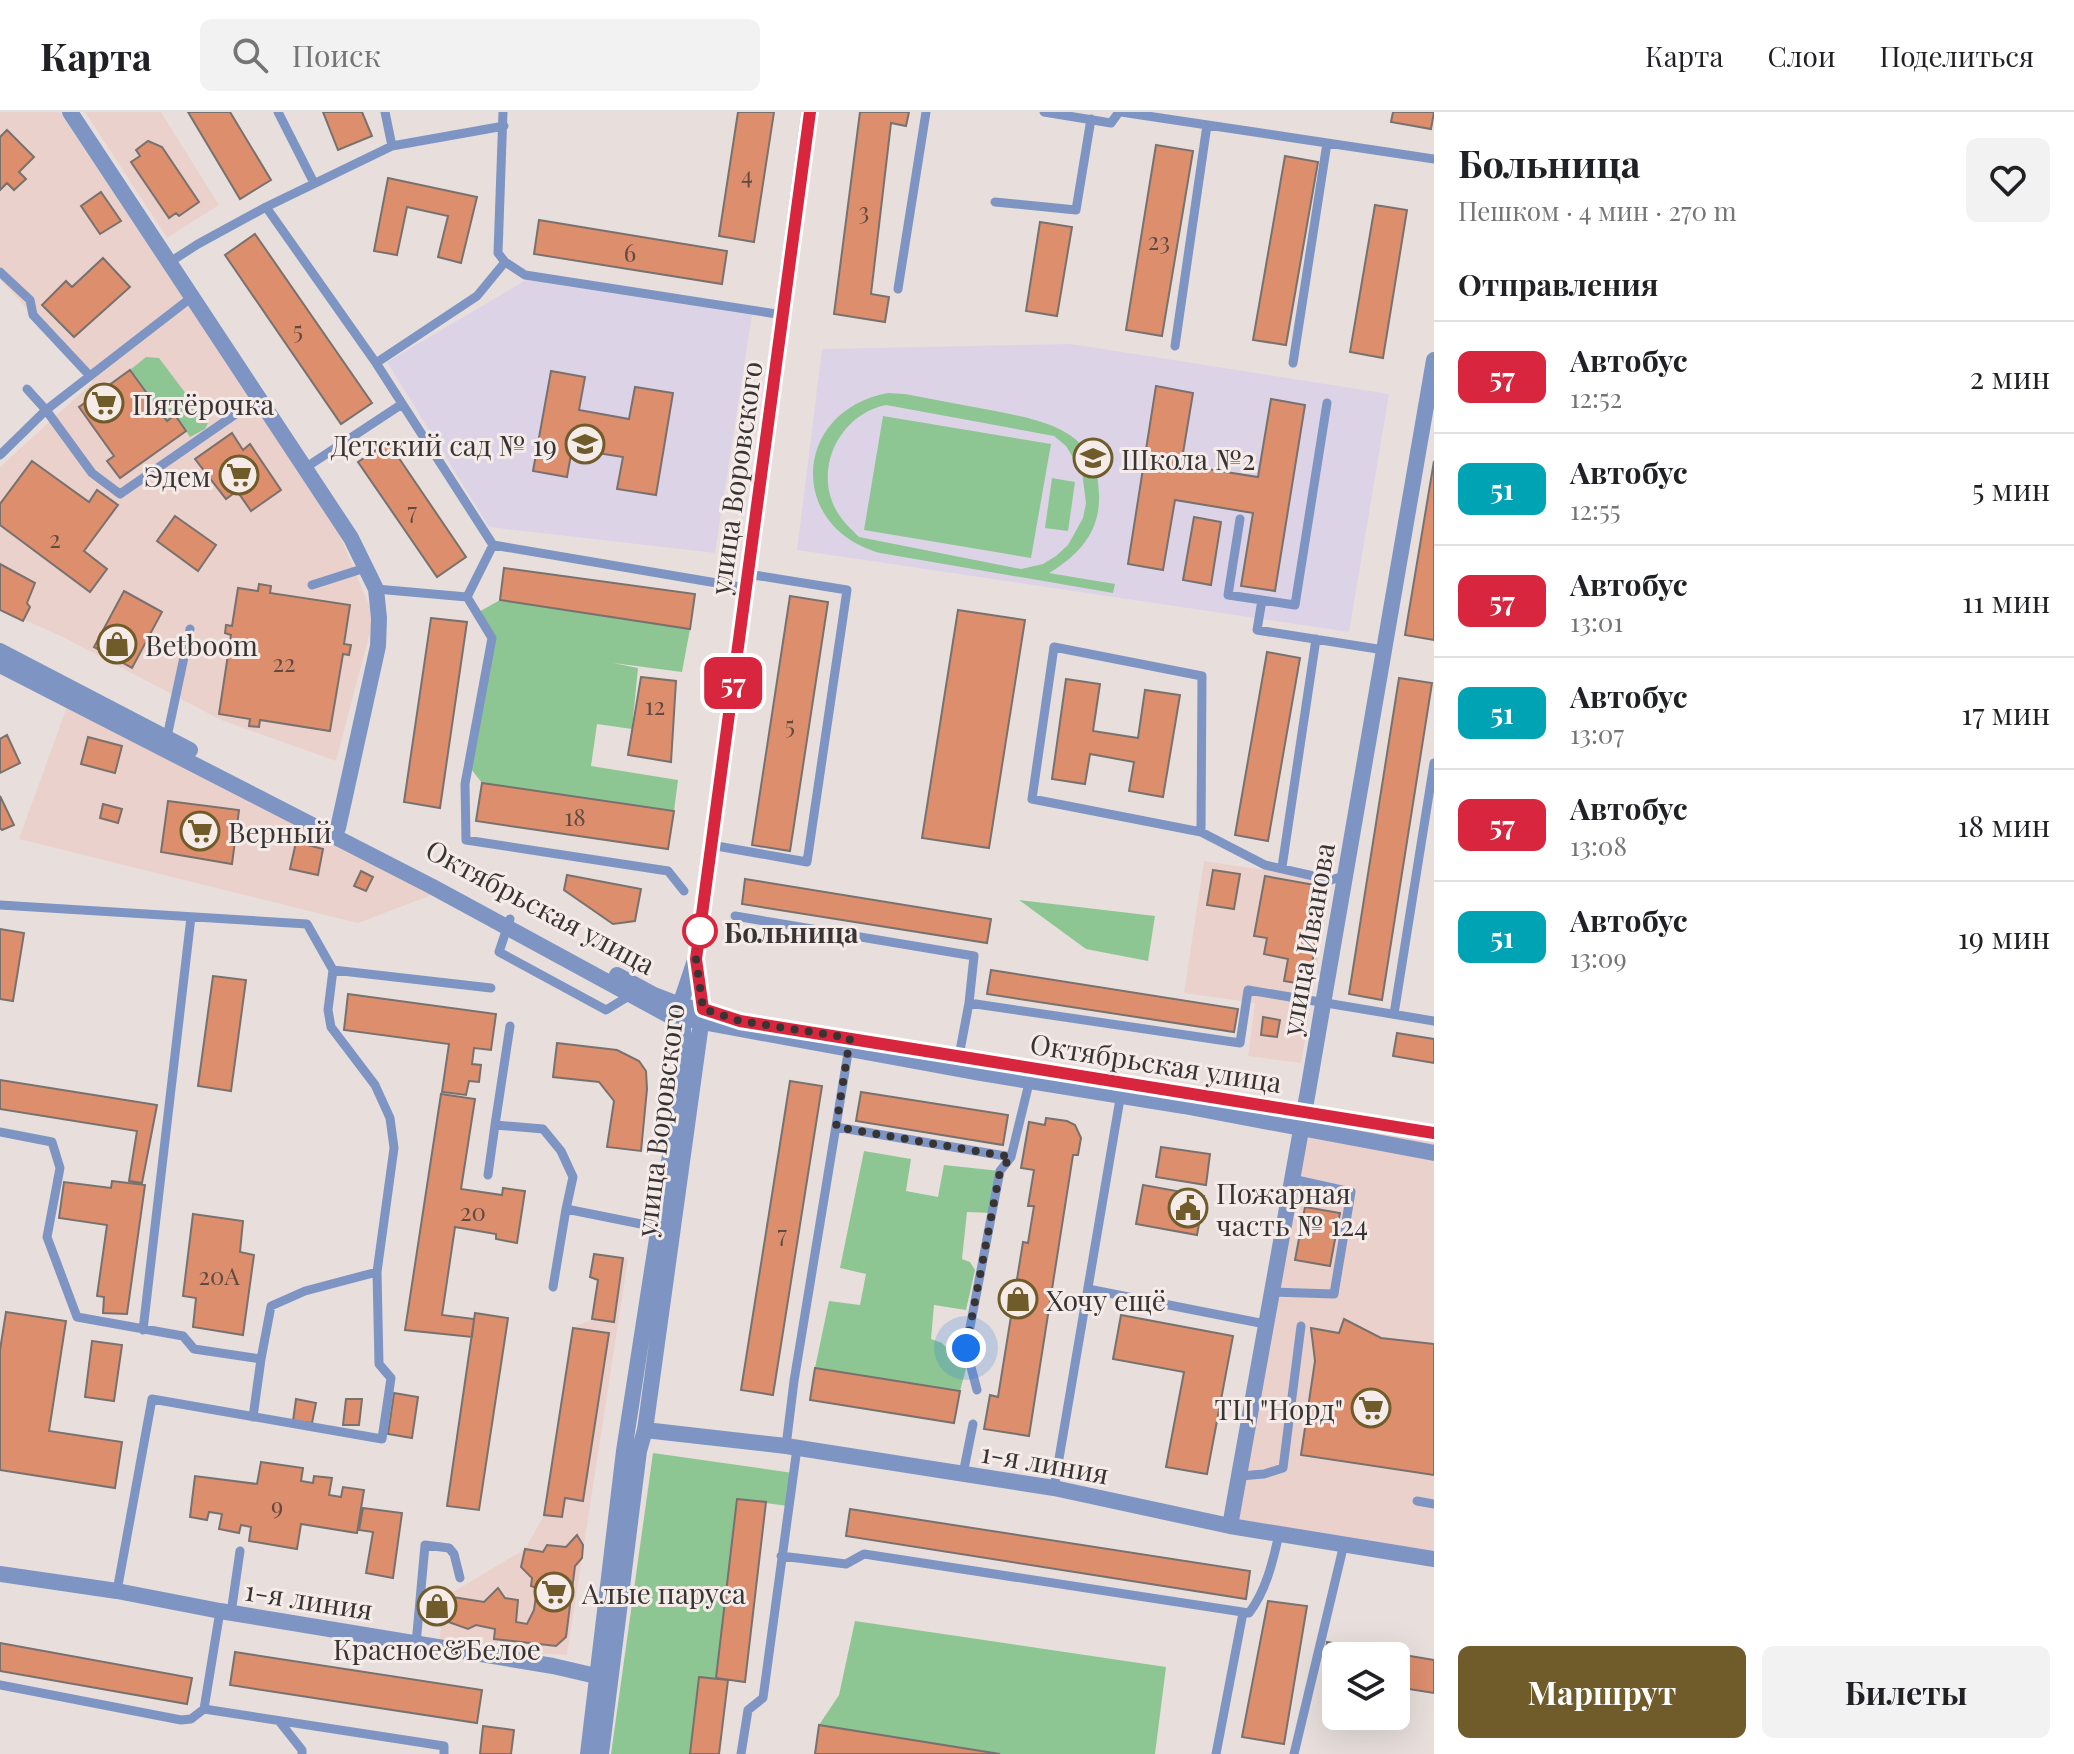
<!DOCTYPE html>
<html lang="ru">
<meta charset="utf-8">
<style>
body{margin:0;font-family:"Playfair Display",serif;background:#f2f2f2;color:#202124;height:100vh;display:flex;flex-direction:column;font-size:30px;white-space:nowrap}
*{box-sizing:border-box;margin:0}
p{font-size:26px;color:#757577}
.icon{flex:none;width:44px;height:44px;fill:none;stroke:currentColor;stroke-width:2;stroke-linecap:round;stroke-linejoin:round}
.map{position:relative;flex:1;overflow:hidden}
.sheet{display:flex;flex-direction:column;background:#fff;width:640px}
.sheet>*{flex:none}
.badge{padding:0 16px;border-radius:12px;font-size:28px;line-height:52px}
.controls{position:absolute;left:1322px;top:1530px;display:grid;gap:16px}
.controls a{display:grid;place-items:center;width:88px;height:88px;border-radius:12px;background:#fff;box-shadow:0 8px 32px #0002;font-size:40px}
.you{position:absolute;width:40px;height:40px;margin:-20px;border:6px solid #fff;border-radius:50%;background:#1a73e8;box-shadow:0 0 0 12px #1a73e833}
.map>.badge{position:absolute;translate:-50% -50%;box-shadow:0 0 0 4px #fff}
h2{padding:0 24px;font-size:30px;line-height:72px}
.round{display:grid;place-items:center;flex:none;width:84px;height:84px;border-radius:12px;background:#f2f2f2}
.summary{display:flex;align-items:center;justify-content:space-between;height:136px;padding:0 24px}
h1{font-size:38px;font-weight:700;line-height:60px}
.action{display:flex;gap:16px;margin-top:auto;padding:16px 24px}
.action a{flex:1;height:92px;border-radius:12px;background:#705c2b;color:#fff;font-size:32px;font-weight:700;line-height:92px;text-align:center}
.action a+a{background:#f2f2f2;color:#202124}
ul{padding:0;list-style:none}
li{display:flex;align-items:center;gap:24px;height:112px;padding:0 24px;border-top:2px solid #e0e0e0}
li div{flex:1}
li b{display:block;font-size:30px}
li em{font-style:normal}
li .badge{min-width:88px;font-weight:700;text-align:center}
header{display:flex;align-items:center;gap:48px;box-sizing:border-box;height:112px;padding:0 40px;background:#fff;border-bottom:2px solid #e0e0e0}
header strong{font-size:38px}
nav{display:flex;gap:44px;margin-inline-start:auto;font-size:28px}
.search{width:560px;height:72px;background:#f2f2f2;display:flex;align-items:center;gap:20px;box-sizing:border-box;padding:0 28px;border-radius:12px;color:#757577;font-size:30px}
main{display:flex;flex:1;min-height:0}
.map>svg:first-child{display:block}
.commercial{fill:#ebd1cb}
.education{fill:#ddd3e7}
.green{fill:#8ec693;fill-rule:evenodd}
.building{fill:#dd8e6d;stroke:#78716e;stroke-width:2}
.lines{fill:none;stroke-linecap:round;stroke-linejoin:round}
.service{stroke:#7e95c4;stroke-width:9}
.minor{stroke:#7e95c4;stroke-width:16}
.tertiary{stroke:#7e95c4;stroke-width:16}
.line-casing{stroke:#fff;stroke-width:18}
.line{stroke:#d7263d;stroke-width:12}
.walk{stroke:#373433;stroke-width:8;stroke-dasharray:0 14.4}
.stop-dot{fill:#fff;stroke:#d7263d;stroke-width:4}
.labels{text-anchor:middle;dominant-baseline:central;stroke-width:6;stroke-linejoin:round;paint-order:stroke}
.number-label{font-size:24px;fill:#604a42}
.poi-label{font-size:28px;fill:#373433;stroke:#f5ece9;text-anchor:start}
.street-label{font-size:28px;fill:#373433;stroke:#f5ece9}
.stop-label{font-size:28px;font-weight:bold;fill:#373433;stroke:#f5ece9;text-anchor:start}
</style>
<header>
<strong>Карта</strong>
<div class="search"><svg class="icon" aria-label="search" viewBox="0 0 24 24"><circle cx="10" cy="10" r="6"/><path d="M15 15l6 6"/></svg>Поиск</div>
<nav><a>Карта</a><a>Слои</a><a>Поделиться</a></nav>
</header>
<main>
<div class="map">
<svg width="1434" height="1642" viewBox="0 0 1434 1642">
<rect width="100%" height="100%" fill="#e8dfdc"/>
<path class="commercial" d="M0,0h60l277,417 37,88 -38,144 -115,-41 -158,-83 -63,-28v-142l93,-85 -93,-103z
M85,0h76l58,93 -52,33z
M68,592l369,189 -79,30 -339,-84z
M1204,749l127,19 -30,183 -53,-7 7,-53 -71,-10z
M1303,1000l131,21v433l-204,-40z
M594,1142l34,5 -61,396 -129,-8 8,-51 79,-47 19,-34 29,-187 19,-9 6,-39 -8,-3z"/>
<path class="education" d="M526,168l226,35 -37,238 -226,-26 -102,-165z
M1071,232l318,50 -40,238 -552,-82 25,-201z"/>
<path class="green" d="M146,245l13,1 49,65 -3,6 -15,8 -15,-22 -8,6 -37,-51z
M888,281l17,1c28,5 56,11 85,16 54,11 112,19 109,91 -1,34 -23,56 -50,72l66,11 -2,9 -233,-40c-94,-26 -87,-143 8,-160zM886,293l168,31 12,10 16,26 4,31 -3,15 -15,27 -12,11 -13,8 -22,5 -162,-32c-9,-9 -18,-17 -24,-29 -21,-42 6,-94 51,-103z
M883,304l168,28 -20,114 -167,-28z
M1052,366l23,4 -7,49 -23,-3z
M500,488l190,29 -8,43 -69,-9 25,5 -6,61 -35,-5 -6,42 87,14 -4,31 -192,-28 -14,-18 23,-127 -14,-25z
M1019,788l136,16 -7,45 -62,-12z
M864,1039l47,8 -5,32 32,6 6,-32 56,6 -8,42 -25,-1 -5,47 8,3 5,8 -9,40 -32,-5 -3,34 11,4 24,26 -6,22 -145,-23 14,-67 31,4 6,-31 -26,-6z
M653,1341l140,20 -5,33 -51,-7 -21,179 -17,-1 -9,77h-79z
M855,1509l311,46 -11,87h-155l-181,-29 20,-30z"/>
<path class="building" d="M188,0h42l41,68 -31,19z
M323,0h39l10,24 -34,14z
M738,0h36l-20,130 -35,-6z
M860,0h49l-3,14 -15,-3 -20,171 18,3 -4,25 -51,-8z
M1393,0h41l-3,17 -40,-7z
M7,18l27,27 -15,15 7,7 -12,11 -7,-7 -7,7v-53z
M148,29l14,6 37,55 -20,14 -3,-3 -7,5 -38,-56 9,-6 -4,-6z
M1156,33l37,6 -31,185 -36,-6z
M1285,44l33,6 -32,183 -33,-5z
M388,66l89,19 -16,66 -23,-6 10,-41 -41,-9 -10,48 -23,-4z
M101,80l20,29 -21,13 -19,-28z
M1375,93l32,5 -24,148 -33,-6z
M539,108l188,31 -5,33 -188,-30z
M1040,110l32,5 -15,89 -31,-5z
M255,122l117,169 -31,21 -116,-169z
M103,146l27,29 -56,50 -32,-32 24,-24 6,6z
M130,258l37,51 8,-6 11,16 -66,47 -13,-17 7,-5 -35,-49z
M551,259l34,6 -6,33 50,9 6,-32 38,6 -17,102 -39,-6 6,-32 -51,-8 -5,28 -34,-6z
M1156,274l37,7 -12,72 77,12 13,-78 34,6 -30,186 -34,-5 12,-73 -78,-13 -12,70 -35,-6z
M232,321l11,17 7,-6 31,46 -30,21 -14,-20 -11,8 -31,-40z
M388,330l78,115 -29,20 -79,-115z
M32,349l57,41 8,-12 21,15 -34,46 23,18 -17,23 -90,-67v-21z
M1434,349v179l-29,-5z
M175,404l41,29 -18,26 -41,-30z
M1194,405l27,5 -10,63 -28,-5z
M0,452l35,19 -8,20 3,4 -7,14 -23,-11z
M504,456l191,26 -5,35 -190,-29z
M259,472l12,2 -1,7 80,12 -6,39 7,1 -2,10 -6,-1 -13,77 -70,-11 -1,7 -10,-1 1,-7 -31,-5 12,-79 -6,-2 1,-8 6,1 6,-38 20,3z
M124,479l38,21 -30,56 -38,-21z
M790,484l38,6 -38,249 -38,-6z
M958,498l67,10 -36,228 -67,-10z
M431,506l36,4 -27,186 -36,-6z
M1267,540l33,6 -32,183 -33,-6z
M641,565l35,4 -5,81 -43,-7z
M1399,566l33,5 -50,317 -33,-6z
M1066,567l34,5 -7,47 45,7 7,-48 35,5 -17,102 -34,-6 5,-29 -44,-8 -5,30 -33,-5z
M7,623l13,28 -20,10v-34z
M88,625l34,9 -7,27 -34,-9z
M482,671l192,28 -6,38 -192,-28z
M0,684l14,29 -12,5 -2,-2z
M168,689l71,9 -7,54 -71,-12z
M103,692l19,5 -4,14 -18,-5z
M296,730l27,7 -5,26 -28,-6z
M1213,758l27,4 -6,35 -27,-4z
M361,759l12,6 -7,14 -12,-5z
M567,763l74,14 -6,32 -22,3 -49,-34z
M1265,764l61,11 -18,98 -24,-4 4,-22 -24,-5 3,-16 -13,-2z
M745,767l246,40 -4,24 -245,-39z
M0,817l24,4 -11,68 -13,-2z
M991,858l247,39 -4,23 -247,-38z
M213,864l33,4 -15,111 -33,-5z
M348,882l148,20 -5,36 -17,-2 -2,16 9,1 -2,17 -10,-1 -3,14 -24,-3 7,-48 -105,-14z
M1263,905l17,3 -3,17 -16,-2z
M1397,921l37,6v24l-41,-7z
M557,931l60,7 22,11 7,10 1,18 -6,62 -34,-4 7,-46 -15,-19 -46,-5z
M0,968l157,25 -15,78 -13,-2 8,-50 -137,-22z
M790,969l32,5 -49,309 -32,-5z
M861,980l147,23 -5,30 -147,-24z
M441,982l34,5 -14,90 41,6 1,-7 22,3 -8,52 -21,-4v-5l-41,-7 -13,88 32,4 -2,18 -67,-7z
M1046,1006l21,3 8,4 6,13 -3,17h-5l-44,281 -45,-7 6,-34 8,2 25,-155 5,1 6,-37h-6l6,-36 -13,-2 8,-46 16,3z
M1161,1035l49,7 -4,31 -50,-8z
M112,1069l33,4 -18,129 -24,-1 1,-16 -7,-1 10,-71 -48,-7 5,-36 47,6z
M1143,1073l61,11 -7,39 -61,-11z
M1305,1095l35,6 -10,53 -35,-6z
M193,1102l50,7 -3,31 14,3 -11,80 -50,-8 3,-29 -13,-2z
M594,1142l29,4 -9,64 -22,-3 6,-39 -8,-3z
M6,1200l60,9 -17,110 73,11 -7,46 -115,-18v-120z
M475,1201l33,5 -29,192 -32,-4z
M1121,1203l112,21 -26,138 -41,-7 18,-95 -71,-13z
M1344,1207l37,19 53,6v131l-133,-20 14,-94 -4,-33 28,5z
M573,1216l36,5 -26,168 -18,-3 -3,19 -18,-2z
M92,1229l30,4 -8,56 -29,-4z
M815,1256l145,23 -6,32 -144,-23z
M394,1281l24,4 -6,41 -24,-4z
M296,1287l20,4 -4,20 -19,-2z
M346,1287h16l-3,26h-16z
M261,1350l42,6 -2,13 12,2 1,-7 18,2 -3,17 12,2 2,-10 21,3 -7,43 -56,-9 -4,25 -48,-8 2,-14 -10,-2 -2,8 -20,-4 3,-15 -13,-2 -2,8 -17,-3 5,-41 62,8z
M737,1387l29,3 -21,180 -29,-4z
M363,1396l39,5 -9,65 -27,-5 7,-41 -14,-2z
M850,1397l400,62 -4,28 -400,-63z
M577,1423l6,10 -1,13 -7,8 -9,71 -10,9 -62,-7 1,-10 -19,-4 -8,4 -25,-9 3,-24 38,6 14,-14 7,10 13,2 -2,22 11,2 7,-14 3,-22 -6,-2 1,-8 -11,-11 4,-18 18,3 4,-7 19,2z
M1268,1489l39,5 -23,138 -42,-7z
M1327,1530l107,18v33l-38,-6v-31h-71z
M0,1531l192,35 -5,26 -187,-33z
M235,1540l247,38 -5,33 -247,-38z
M699,1565l29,3 -9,74h-29z
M819,1613l181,29h-185z
M483,1614l31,4 -3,24h-31z"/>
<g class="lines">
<path class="service" d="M278,0l36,71
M385,0l7,34
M503,0l-5,141 7,9 20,13 258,40
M1044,0l67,11 8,-11
M1121,0l313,47
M995,90l81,8 15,-91
M266,95l110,156 117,182 253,43
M170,150l28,-18 68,-37 126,-61 112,-20
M0,160l30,28 3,15 57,61
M898,177l28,-177
M192,185l-146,113 46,63 28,21 139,-96
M1175,234l32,-221
M376,251l101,-67 28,-34
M1293,251l34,-220
M0,343l46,-45 -19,-21
M305,356l97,-64
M1240,407l-12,76 67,10 32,-202
M312,473l53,-17
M376,477l91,8 25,41 -27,146 1,56 202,31 16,20
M467,485l26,-52
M1262,488l-5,30 127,20
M167,625l23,-108
M1201,720l1,-156 -148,-29 -22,152 169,33 64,33 66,15 13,-4
M711,733l96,17 40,-272 -99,-16
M1282,755l34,-228
M0,793l307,19 26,46
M735,804l239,40 -5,47
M510,807l-11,33 107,58 28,-17
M1394,902l40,-251
M959,944l10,-53 271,40 8,-53 186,31
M495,1013l15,-99
M836,1015l175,30
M0,1020l52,10 8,26 -13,69 30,80 106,19 11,13 67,10 10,-53 34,-15 72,-19
M488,1063l7,-50 48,4 18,22 12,26 -7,32 95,19
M553,1175l13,-78
M1088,1177l177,35
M1272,1180l62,2 17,-102 -59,-13
M143,1218l48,-413
M977,1278l-11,-42 34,-177 11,-14 19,-78
M253,1305l8,-58
M786,1334l8,-65 55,-334
M963,1362l10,-50
M1240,1364l24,-2 19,-6 18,-142
M1054,1376l67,-395
M1417,1389l17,3
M781,1444l65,8 18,-10 385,59c17,-22 24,-52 30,-79
M117,1479l35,-192 230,40 9,-61 -12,-14 -2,-92 17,-124 -4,-30 -15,-33 -44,-58 -3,-17 5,-40 158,18
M231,1501l9,-62
M416,1532l9,-99 24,3 5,6 6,24
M0,1573l181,35 10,-1 13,-10 16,-98
M204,1597l240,37v8
M279,1609l23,29v4
M741,1642l7,-44 15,-12 34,-250
M1216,1642l27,-141
M1294,1642l50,-210"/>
<path class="minor" d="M70,0l281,426 25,51 3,29 -1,28 -40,182
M645,1318l141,16 268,42 176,38 204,33
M1230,1414l78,-435 126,-731
M0,1462l117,17 103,20 333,55 56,13"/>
<path class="tertiary" d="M0,539l190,99
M0,553l431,221 239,130 310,57 204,33 250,47
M617,863l37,20 26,10 61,16
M839,925l595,96
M588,1642l36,-303 62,-399 -6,-47 15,-45
M601,1642l38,-303 6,-21 52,-377 6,-44 -7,-50 113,-847"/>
</g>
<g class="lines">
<defs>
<path id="line" d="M810,0l-114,847 7,50 37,12 694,112"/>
</defs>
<use href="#line" class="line-casing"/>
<use href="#line" class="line"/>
<path class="walk" d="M700,819l-4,28 7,50 37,12 110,17 -14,89 175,30 -11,14 -34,177"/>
</g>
<defs>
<symbol id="supermarket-ring" viewBox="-11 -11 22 22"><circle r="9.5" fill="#f5ece9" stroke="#705c2b" stroke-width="1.5"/><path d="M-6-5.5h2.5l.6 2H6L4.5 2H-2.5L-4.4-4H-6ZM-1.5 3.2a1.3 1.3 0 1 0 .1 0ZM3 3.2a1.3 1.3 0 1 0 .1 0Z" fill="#705c2b"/></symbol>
<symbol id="school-ring" viewBox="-11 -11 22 22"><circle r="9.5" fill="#f5ece9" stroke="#705c2b" stroke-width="1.5"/><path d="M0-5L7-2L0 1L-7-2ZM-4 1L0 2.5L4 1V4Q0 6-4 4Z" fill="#705c2b"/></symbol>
<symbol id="shop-ring" viewBox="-11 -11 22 22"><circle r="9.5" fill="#f5ece9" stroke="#705c2b" stroke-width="1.5"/><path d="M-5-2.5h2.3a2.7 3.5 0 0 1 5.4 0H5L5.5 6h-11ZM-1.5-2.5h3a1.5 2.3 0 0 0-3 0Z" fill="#705c2b"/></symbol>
<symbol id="civic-ring" viewBox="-11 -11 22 22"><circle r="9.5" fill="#f5ece9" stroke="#705c2b" stroke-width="1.5"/><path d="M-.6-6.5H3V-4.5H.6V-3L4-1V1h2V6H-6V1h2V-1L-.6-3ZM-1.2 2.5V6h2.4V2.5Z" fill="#705c2b"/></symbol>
</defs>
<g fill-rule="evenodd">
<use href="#supermarket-ring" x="82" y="269" width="44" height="44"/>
<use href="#school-ring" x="563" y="310" width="44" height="44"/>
<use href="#school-ring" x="1071" y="324" width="44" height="44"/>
<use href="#supermarket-ring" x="217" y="341" width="44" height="44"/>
<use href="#shop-ring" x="95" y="510" width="44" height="44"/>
<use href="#supermarket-ring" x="178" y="697" width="44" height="44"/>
<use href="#civic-ring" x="1166" y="1074" width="44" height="44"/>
<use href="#shop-ring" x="996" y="1165" width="44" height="44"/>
<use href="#supermarket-ring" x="1349" y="1274" width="44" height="44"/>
<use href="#supermarket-ring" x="532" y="1458" width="44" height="44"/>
<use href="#shop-ring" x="415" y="1472" width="44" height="44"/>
</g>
<circle class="stop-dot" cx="700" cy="819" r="16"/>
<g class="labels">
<g class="number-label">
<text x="747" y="62">4</text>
<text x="864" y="98">3</text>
<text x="1159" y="128">23</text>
<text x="630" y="140">6</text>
<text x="298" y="217">5</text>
<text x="412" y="398">7</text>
<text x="55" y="426">2</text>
<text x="284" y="550">22</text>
<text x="655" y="593">12</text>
<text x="790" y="612">5</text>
<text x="575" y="704">18</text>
<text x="473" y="1099">20</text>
<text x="782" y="1121">7</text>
<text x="219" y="1163">20А</text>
<text x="277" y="1393">9</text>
</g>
<g class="poi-label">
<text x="132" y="291">Пятёрочка</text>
<text x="557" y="332" text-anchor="end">Детский сад № 19</text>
<text x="1121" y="346">Школа №2</text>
<text x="211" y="363" text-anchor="end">Эдем</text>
<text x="145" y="532">Betboom</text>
<text x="228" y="719">Верный</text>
<text x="1216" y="1080">Пожарная<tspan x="1216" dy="32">часть № 124</tspan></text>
<text x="1046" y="1187">Хочу ещё</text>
<text x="1343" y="1296" text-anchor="end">ТЦ "Норд"</text>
<text x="582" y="1480">Алые паруса</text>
<text x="437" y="1536" text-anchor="middle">Красное&amp;Белое</text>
</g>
<g class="street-label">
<text transform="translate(735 366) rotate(-82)">улица Воровского</text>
<text transform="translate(541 794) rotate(28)">Октябрьская улица</text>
<text transform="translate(1307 827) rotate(-80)">улица Иванова</text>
<text transform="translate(1156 950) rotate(9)">Октябрьская улица</text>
<text transform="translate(659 1008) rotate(-83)">улица Воровского</text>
<text transform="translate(1045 1350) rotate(10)">1-я линия</text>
<text transform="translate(309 1487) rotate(9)">1-я линия</text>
</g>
<g class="stop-label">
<text x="724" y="819">Больница</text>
</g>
</g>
</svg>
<div class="controls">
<a><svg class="icon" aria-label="layers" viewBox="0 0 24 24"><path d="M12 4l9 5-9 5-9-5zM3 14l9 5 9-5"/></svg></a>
</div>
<div class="you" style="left:966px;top:1236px"></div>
<b class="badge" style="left:733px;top:571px;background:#d7263d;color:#fff">57</b>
</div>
<section class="sheet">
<div class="summary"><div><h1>Больница</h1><p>Пешком · 4 мин · 270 m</p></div><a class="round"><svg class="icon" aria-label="heart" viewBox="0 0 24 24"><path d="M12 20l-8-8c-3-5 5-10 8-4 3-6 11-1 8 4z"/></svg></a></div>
<h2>Отправления</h2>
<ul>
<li><span class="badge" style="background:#d7263d;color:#fff">57</span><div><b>Автобус</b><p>12:52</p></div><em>2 мин</em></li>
<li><span class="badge" style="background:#00a3b4;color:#fff">51</span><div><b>Автобус</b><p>12:55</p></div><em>5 мин</em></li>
<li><span class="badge" style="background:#d7263d;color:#fff">57</span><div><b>Автобус</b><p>13:01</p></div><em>11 мин</em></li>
<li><span class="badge" style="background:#00a3b4;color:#fff">51</span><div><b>Автобус</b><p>13:07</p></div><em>17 мин</em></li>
<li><span class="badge" style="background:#d7263d;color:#fff">57</span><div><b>Автобус</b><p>13:08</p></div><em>18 мин</em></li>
<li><span class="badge" style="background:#00a3b4;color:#fff">51</span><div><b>Автобус</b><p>13:09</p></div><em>19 мин</em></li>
</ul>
<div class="action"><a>Маршрут</a><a>Билеты</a></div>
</section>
</main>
